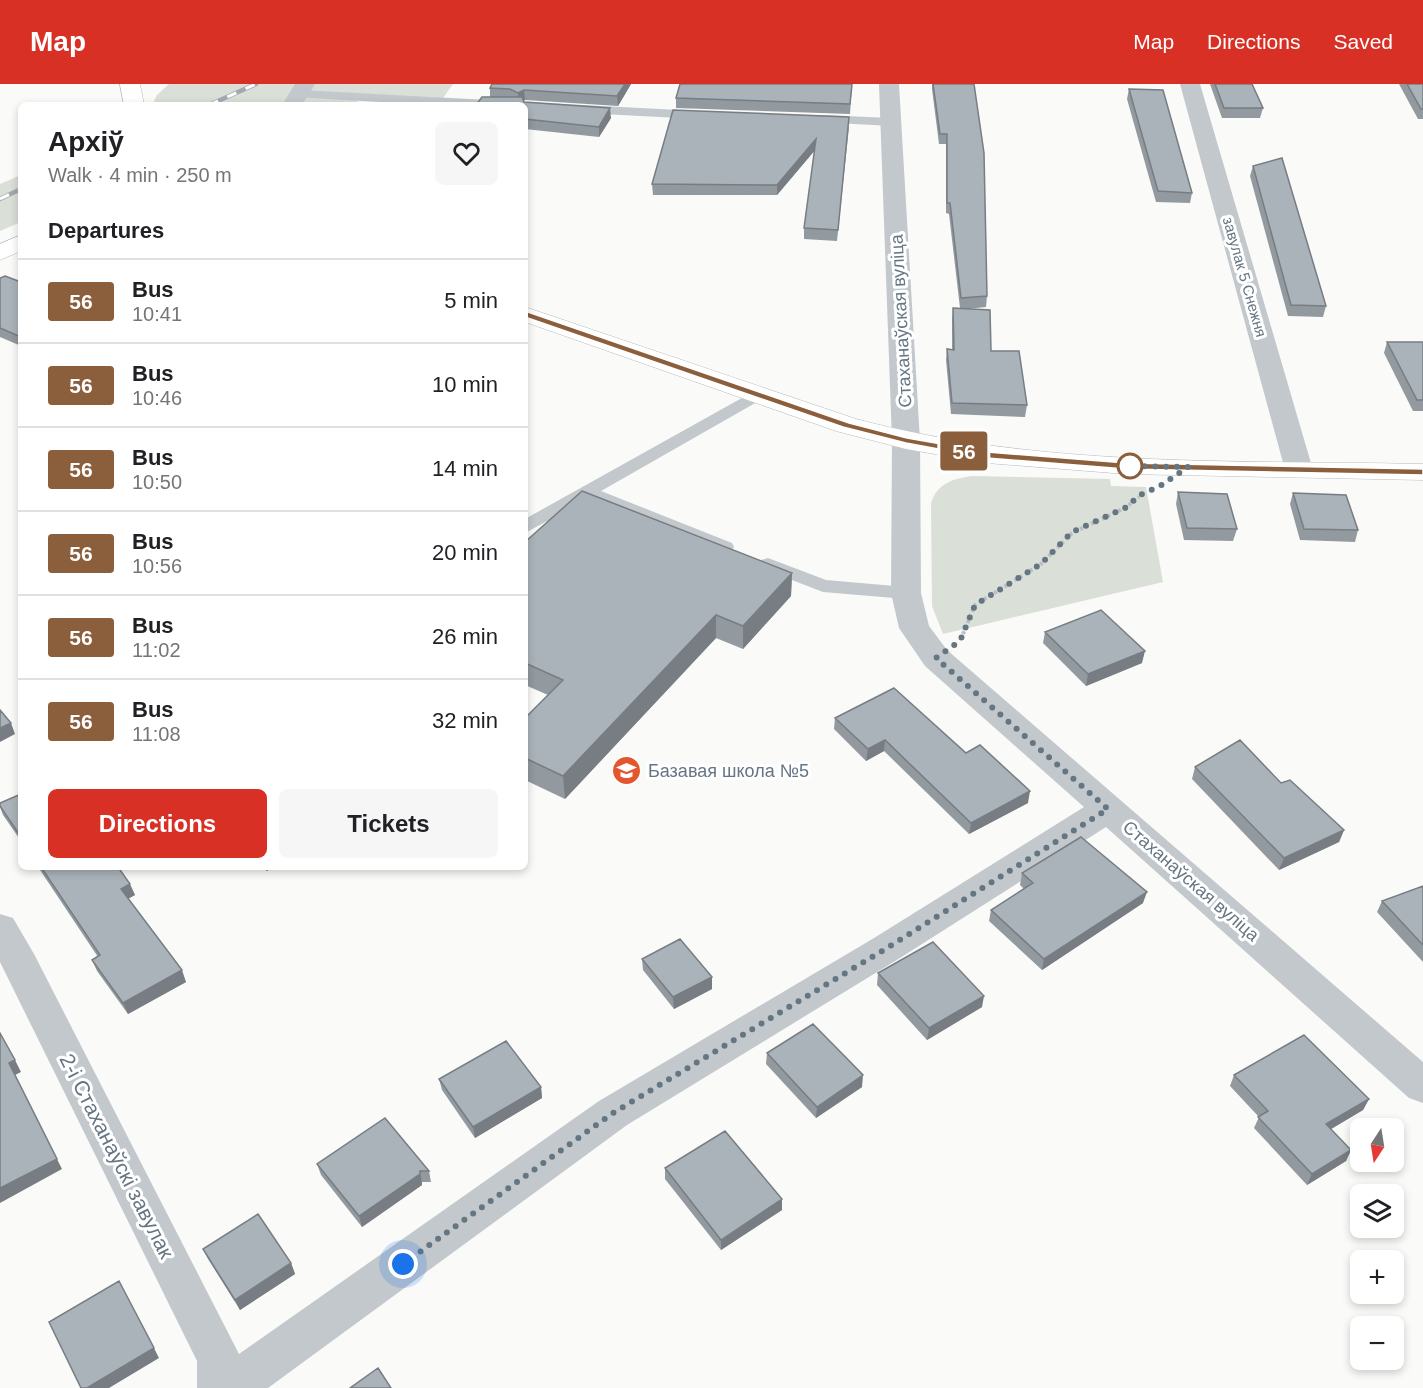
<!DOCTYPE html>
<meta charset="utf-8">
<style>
body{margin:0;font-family:Helvetica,sans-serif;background:#f6f6f6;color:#202124;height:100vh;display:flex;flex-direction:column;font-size:22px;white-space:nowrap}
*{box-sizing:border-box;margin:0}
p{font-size:20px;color:#757577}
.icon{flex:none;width:33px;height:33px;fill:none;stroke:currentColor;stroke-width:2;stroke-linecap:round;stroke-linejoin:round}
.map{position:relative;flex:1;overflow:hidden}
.drawer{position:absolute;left:18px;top:18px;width:510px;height:768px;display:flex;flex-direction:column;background:#fff;border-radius:9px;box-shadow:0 3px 9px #0003}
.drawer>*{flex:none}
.badge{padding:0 12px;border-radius:4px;font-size:21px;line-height:39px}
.needle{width:39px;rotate:192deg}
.fabs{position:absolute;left:1350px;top:1034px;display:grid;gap:12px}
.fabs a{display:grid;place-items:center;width:54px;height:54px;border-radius:9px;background:#fff;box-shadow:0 3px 9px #0003;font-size:30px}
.you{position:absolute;width:30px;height:30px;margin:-15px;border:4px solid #fff;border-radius:50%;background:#1a73e8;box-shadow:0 0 0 9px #1a73e833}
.map>.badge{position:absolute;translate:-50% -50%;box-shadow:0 0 0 3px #fff}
h2{padding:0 30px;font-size:22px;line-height:54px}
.round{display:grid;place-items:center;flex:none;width:63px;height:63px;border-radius:9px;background:#f6f6f6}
.overview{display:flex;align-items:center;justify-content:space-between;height:102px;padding:0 30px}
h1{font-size:28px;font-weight:800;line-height:45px}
.primary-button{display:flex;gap:12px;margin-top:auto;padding:12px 30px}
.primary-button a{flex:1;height:69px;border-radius:9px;background:#d93025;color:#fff;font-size:24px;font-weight:800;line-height:69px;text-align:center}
.primary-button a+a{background:#f6f6f6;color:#202124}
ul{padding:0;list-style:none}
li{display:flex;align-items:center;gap:18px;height:84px;padding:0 30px;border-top:2px solid #e0e0e0}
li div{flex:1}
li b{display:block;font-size:22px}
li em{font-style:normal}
li .badge{min-width:66px;font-weight:700;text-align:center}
header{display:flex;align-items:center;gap:36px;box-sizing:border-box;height:84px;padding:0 30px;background:#d93025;color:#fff}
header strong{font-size:28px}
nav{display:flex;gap:33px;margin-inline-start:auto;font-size:21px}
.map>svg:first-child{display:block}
.green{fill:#dadfd7}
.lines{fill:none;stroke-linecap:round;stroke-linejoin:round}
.secondary-casing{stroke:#b3babf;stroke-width:1}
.path{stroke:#bbbfc2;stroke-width:4;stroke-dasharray:3 3;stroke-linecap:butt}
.lane{fill:#c3c8cc;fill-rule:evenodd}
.street{fill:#c3c8cc;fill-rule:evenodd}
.secondary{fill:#fff;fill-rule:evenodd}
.rail-casing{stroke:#a2aab0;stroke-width:4.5}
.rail{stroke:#fff;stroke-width:3;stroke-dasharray:10;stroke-linecap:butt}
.wall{fill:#929a9f}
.shaded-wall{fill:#777d82}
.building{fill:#aab3b9;stroke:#777d82;stroke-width:1.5}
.line{fill:#8b5e3c;stroke:#fff;stroke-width:1.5}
.walk{stroke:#657683;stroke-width:6;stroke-dasharray:0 10.8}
.stop-dot{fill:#fff;stroke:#8b5e3c;stroke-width:3}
.labels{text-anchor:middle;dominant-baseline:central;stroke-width:6;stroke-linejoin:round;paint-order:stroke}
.far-street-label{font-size:15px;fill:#657683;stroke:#fff}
.street-label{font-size:18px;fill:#657683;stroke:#fff}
.poi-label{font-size:18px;fill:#657683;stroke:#fff;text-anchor:start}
.near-street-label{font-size:21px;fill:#657683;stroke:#fff}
</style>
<header>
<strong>Map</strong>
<nav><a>Map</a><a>Directions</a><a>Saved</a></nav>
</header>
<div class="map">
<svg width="1423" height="1304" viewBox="0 0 1423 1304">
<rect width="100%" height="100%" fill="#fafaf8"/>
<path class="green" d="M169,0h284l-15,21 -79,-5 -7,5h-200l5,-10z
M21,91v47l-21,9v-47z
M972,392l138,3 1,7 35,1 17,95 -220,52 -11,-28 -1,-103c7,-20 21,-24 41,-27z"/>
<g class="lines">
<defs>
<path id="secondary" d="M120,0h20l4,21h-20z
M21,151v16l-21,9v-16z
M525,223l331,112c184,49 378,41 567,45v16l-297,-6 -139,-11 -81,-14 -70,-18 -311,-109z"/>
</defs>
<use href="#secondary" class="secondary-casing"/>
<path class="path" d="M963,550l12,-29 66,-41 31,-31 53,-25 14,-11"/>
<path class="lane" d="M300,6l206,11 7,4h-81l-137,-8 -2,-3 2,-3z
M525,18l173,9 7,4 -7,4 -173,-9v-5h-6z
M822,31l69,3 7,4 -7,4 -74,-4 -2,-3z
M758,305l8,5 -2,4 -163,93 131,52 2,4 -2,4h-14l-130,-52 -63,34v-14z
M768,474l58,22 80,7 7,2 3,4 -3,4 -7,2 -83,-7 -62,-24 -2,-4 2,-4z"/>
<path class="street" d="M295,0h20l-13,21h-20z
M879,0h20l21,357 1,152 8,33 18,24 476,412v41l-14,-5 -303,-271 -206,131 -273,167 -359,263h-71v-27l-197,-399v-48l13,4 21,36 205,400 360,-253 275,-163 210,-131 -159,-141 -26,-38 -8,-35 1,-152z
M1180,0h20l113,386 -4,6 -10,2 -10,-2 -4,-6z"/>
<use href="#secondary" class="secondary"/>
<defs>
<path id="rail" d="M209,21l47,-21
M0,115l21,-10"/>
</defs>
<use href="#rail" class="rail-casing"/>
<use href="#rail" class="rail"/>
</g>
<path class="wall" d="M631,0l-13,22 -93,-6 -2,1 1,1 87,16 -12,19 -74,-8v-24l-35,-8v-9z
M852,0l-2,30 -174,-6v-10z
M932,0h42l13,212 -1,11 -19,2 24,42 36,54 -2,12 -74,-3 -5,-54 1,-11h5v-30l1,-11h7l-11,-94 -3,-1v-69h-7l-7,-55z
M1210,0h42l11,24 -3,10h-38z
M1399,0h24v35h-5z
M1129,5l63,104 -2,10 -34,-1 -29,-103z
M849,43l-12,114 -33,-2v-11l11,-78 -38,45h-124l-1,-11z
M1253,82l73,140 -3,11 -35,-1 -38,-140z
M0,194l21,4v64l-21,-9z
M1387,258h36v69h-10l-29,-58z
M1178,408l59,37 -4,12 -49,-1 -8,-36z
M1293,409l65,37 -3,12 -55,-2 -10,-36z
M525,458l267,31 -1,23 -48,53 -27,-11 -151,161 -40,-19v-62l23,-23 -23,-10z
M1045,548l97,31 -56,23 -43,-43z
M835,634l131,35 62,50 -59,31 -85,-83 -18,10 -32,-32z
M1195,683l149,63 -5,12 -60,28 -87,-91z
M21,710v47l-18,-26 -3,-8v-4z
M38,783h80l17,28 -7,4 58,83 -58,32 -31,-43 -5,-11 6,-3z
M260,783h12l-5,4z
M1022,789l121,30 -101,67 -53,-49 2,-11 33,-21 -4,-4z
M1423,802v76l-46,-50 5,-11z
M642,875l70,30 -38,20 -31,-39z
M878,889l104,34 -55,33 -50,-55z
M767,969l95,34 -46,31 -50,-54z
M1234,991l135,24 -6,11 -32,19 20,21 -5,11 -39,24 -53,-57 5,-11 -29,-31z
M439,995l102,8 1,11 -67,40 -33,-48z
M317,1080l112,7 2,11h-9v3l-60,42 -41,-52z
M665,1084l117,42 -61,40 -56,-71z
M203,1165l88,14 4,11 -55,36 -32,-51z"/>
<path class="shaded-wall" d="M625,0h6l-13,22 -1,-10z
M524,6l1,10 -6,3 -1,-10z
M610,24l1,10 -12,19v-10z
M816,55v10l-39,46v-10z
M792,489l-1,23 -48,53v-23z
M716,531v23l-151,161 -2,-23z
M1145,567l-3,12 -56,23 2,-12z
M11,639l4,11 -15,8v-14z
M885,656l-1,11 -18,10 2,-12z
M1030,707l-2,12 -59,31 2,-11z
M1344,746l-5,12 -60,28 5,-12z
M266,783h6l-5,4z
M130,800l5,11 -10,5 -4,-11z
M1147,808l-4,11 -101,67 2,-11z
M182,886l4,12 -58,32 -5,-11z
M712,893v12l-38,20 -1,-12z
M984,912l-2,11 -55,33 2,-12z
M15,976l6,12 -6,3 47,94 -62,34v-15l9,-125z
M863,991l-1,12 -46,31 1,-11z
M541,1003l1,11 -67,40 -2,-11z
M1369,1015l-6,11 -42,25 5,-11z
M1351,1066l-5,11 -39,24 5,-11z
M420,1087l2,14 -60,42 -3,-11z
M782,1115v11l-61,40v-10z
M291,1179l4,11 -55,36 -5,-10z
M154,1264l5,10 -50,30h-22z"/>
<path class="building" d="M492,0h133l-8,12 -93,-6 -6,3 -8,-4 -20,-1z
M680,0h172l-2,20 -174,-6z
M933,0h41l10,69 3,143 -26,2 -11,-95h-3v-69h-7z
M1215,0h37l11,24h-39z
M1407,0h16v25h-2z
M1129,5l34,1 29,103 -34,-2z
M482,13h40l2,5 86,6 -11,19 -74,-8v-14h-49z
M673,26l176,7 -11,113 -34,-2 12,-89 -39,46 -125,-1z
M1282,74l44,148 -35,-1 -38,-139z
M5,192l16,6v55l-21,-9v-50z
M953,224l37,2 1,41h28l8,54 -75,-2 -5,-54 7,1z
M1387,258h36v58h-6z
M582,407l210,82 -49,53 -27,-11 -153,161 -38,-18v-40l38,-38 -38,-17v-121z
M1178,408l49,2 10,35 -50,-1z
M1293,409l53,2 12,35 -54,-1z
M1101,526l44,41 -57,23 -43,-42z
M894,604l72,65 14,-8 50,46 -59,32 -86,-83 -17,9 -33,-31z
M0,626l11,13 -11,5z
M1240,656l41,43 9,-3 54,50 -60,28 -89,-91z
M21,710v43l-21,-31v-3z
M1081,753l66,55 -103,67 -53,-49 42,-27 -11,-10z
M41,783h77l12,17 -9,5 61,81 -59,33 -31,-43 8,-5z
M1423,802v59l-41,-44z
M680,855l32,38 -39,20 -31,-38z
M933,858l51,54 -55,32 -51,-55z
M813,940l50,51 -46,32 -50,-54z
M0,949l15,27 -6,3 48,96 -57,29z
M1304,951l65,64 -43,25 25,26 -39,24 -54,-57 10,-6 -34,-36z
M506,957l35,46 -68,40 -34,-48z
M385,1034l44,53h-9v3l-61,42 -42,-52z
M725,1047l57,68 -61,41 -56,-72z
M258,1130l33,49 -56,37 -32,-51z
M119,1197l35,67 -67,40h-6l-32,-66z
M378,1284l13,20h-41z"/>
<path class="line" d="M525,227l324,112 58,15 80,14 139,11 297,6v6l-297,-6 -139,-11 -81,-15 -63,-16 -321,-111 -1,-2z"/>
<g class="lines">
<path class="walk" d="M403,1180l210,-151 274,-165 221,-139 -172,-151 24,-17 15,-36 66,-41 31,-32 53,-24 15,-13 20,-9 28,-19 -62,-1h4"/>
</g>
<defs>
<symbol id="school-disc" viewBox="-11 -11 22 22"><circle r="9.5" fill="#e4572e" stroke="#fff"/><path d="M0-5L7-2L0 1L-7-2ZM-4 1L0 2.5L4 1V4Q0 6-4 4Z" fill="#fff"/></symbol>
</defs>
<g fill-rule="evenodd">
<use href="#school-disc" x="610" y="670" width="33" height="33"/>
</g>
<circle class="stop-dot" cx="1130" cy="382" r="12"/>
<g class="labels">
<g class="far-street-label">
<text transform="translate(1245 193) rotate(74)">завулак 5 Снежня</text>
</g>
<g class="street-label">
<text transform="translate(901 237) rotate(-93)">Стаханаўская вуліца</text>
<text transform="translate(1191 797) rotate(41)">Стаханаўская вуліца</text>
</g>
<g class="poi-label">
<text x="648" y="687">Базавая школа №5</text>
</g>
<g class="near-street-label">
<text transform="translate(117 1072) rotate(63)">2-і Стаханаўскі завулак</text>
</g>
</g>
</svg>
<div class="fabs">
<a><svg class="needle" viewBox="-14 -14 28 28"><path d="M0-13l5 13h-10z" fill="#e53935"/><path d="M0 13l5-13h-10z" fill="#757577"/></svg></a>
<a><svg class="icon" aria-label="layers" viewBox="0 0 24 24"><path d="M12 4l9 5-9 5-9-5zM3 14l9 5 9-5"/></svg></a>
<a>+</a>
<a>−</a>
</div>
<div class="you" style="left:403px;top:1180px"></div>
<b class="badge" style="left:964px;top:367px;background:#8b5e3c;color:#fff">56</b>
<section class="drawer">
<div class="overview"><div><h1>Архіў</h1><p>Walk · 4 min · 250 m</p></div><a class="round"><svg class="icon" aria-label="heart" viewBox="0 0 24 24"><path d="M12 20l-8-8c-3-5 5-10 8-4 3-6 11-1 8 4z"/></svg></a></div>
<h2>Departures</h2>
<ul>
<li><span class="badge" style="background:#8b5e3c;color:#fff">56</span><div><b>Bus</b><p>10:41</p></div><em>5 min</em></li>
<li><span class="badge" style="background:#8b5e3c;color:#fff">56</span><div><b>Bus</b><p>10:46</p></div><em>10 min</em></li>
<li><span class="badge" style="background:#8b5e3c;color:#fff">56</span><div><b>Bus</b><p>10:50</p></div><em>14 min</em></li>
<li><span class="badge" style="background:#8b5e3c;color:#fff">56</span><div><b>Bus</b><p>10:56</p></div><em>20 min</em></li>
<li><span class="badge" style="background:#8b5e3c;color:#fff">56</span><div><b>Bus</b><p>11:02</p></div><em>26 min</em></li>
<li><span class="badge" style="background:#8b5e3c;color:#fff">56</span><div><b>Bus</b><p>11:08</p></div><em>32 min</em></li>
</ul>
<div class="primary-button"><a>Directions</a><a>Tickets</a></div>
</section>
</div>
